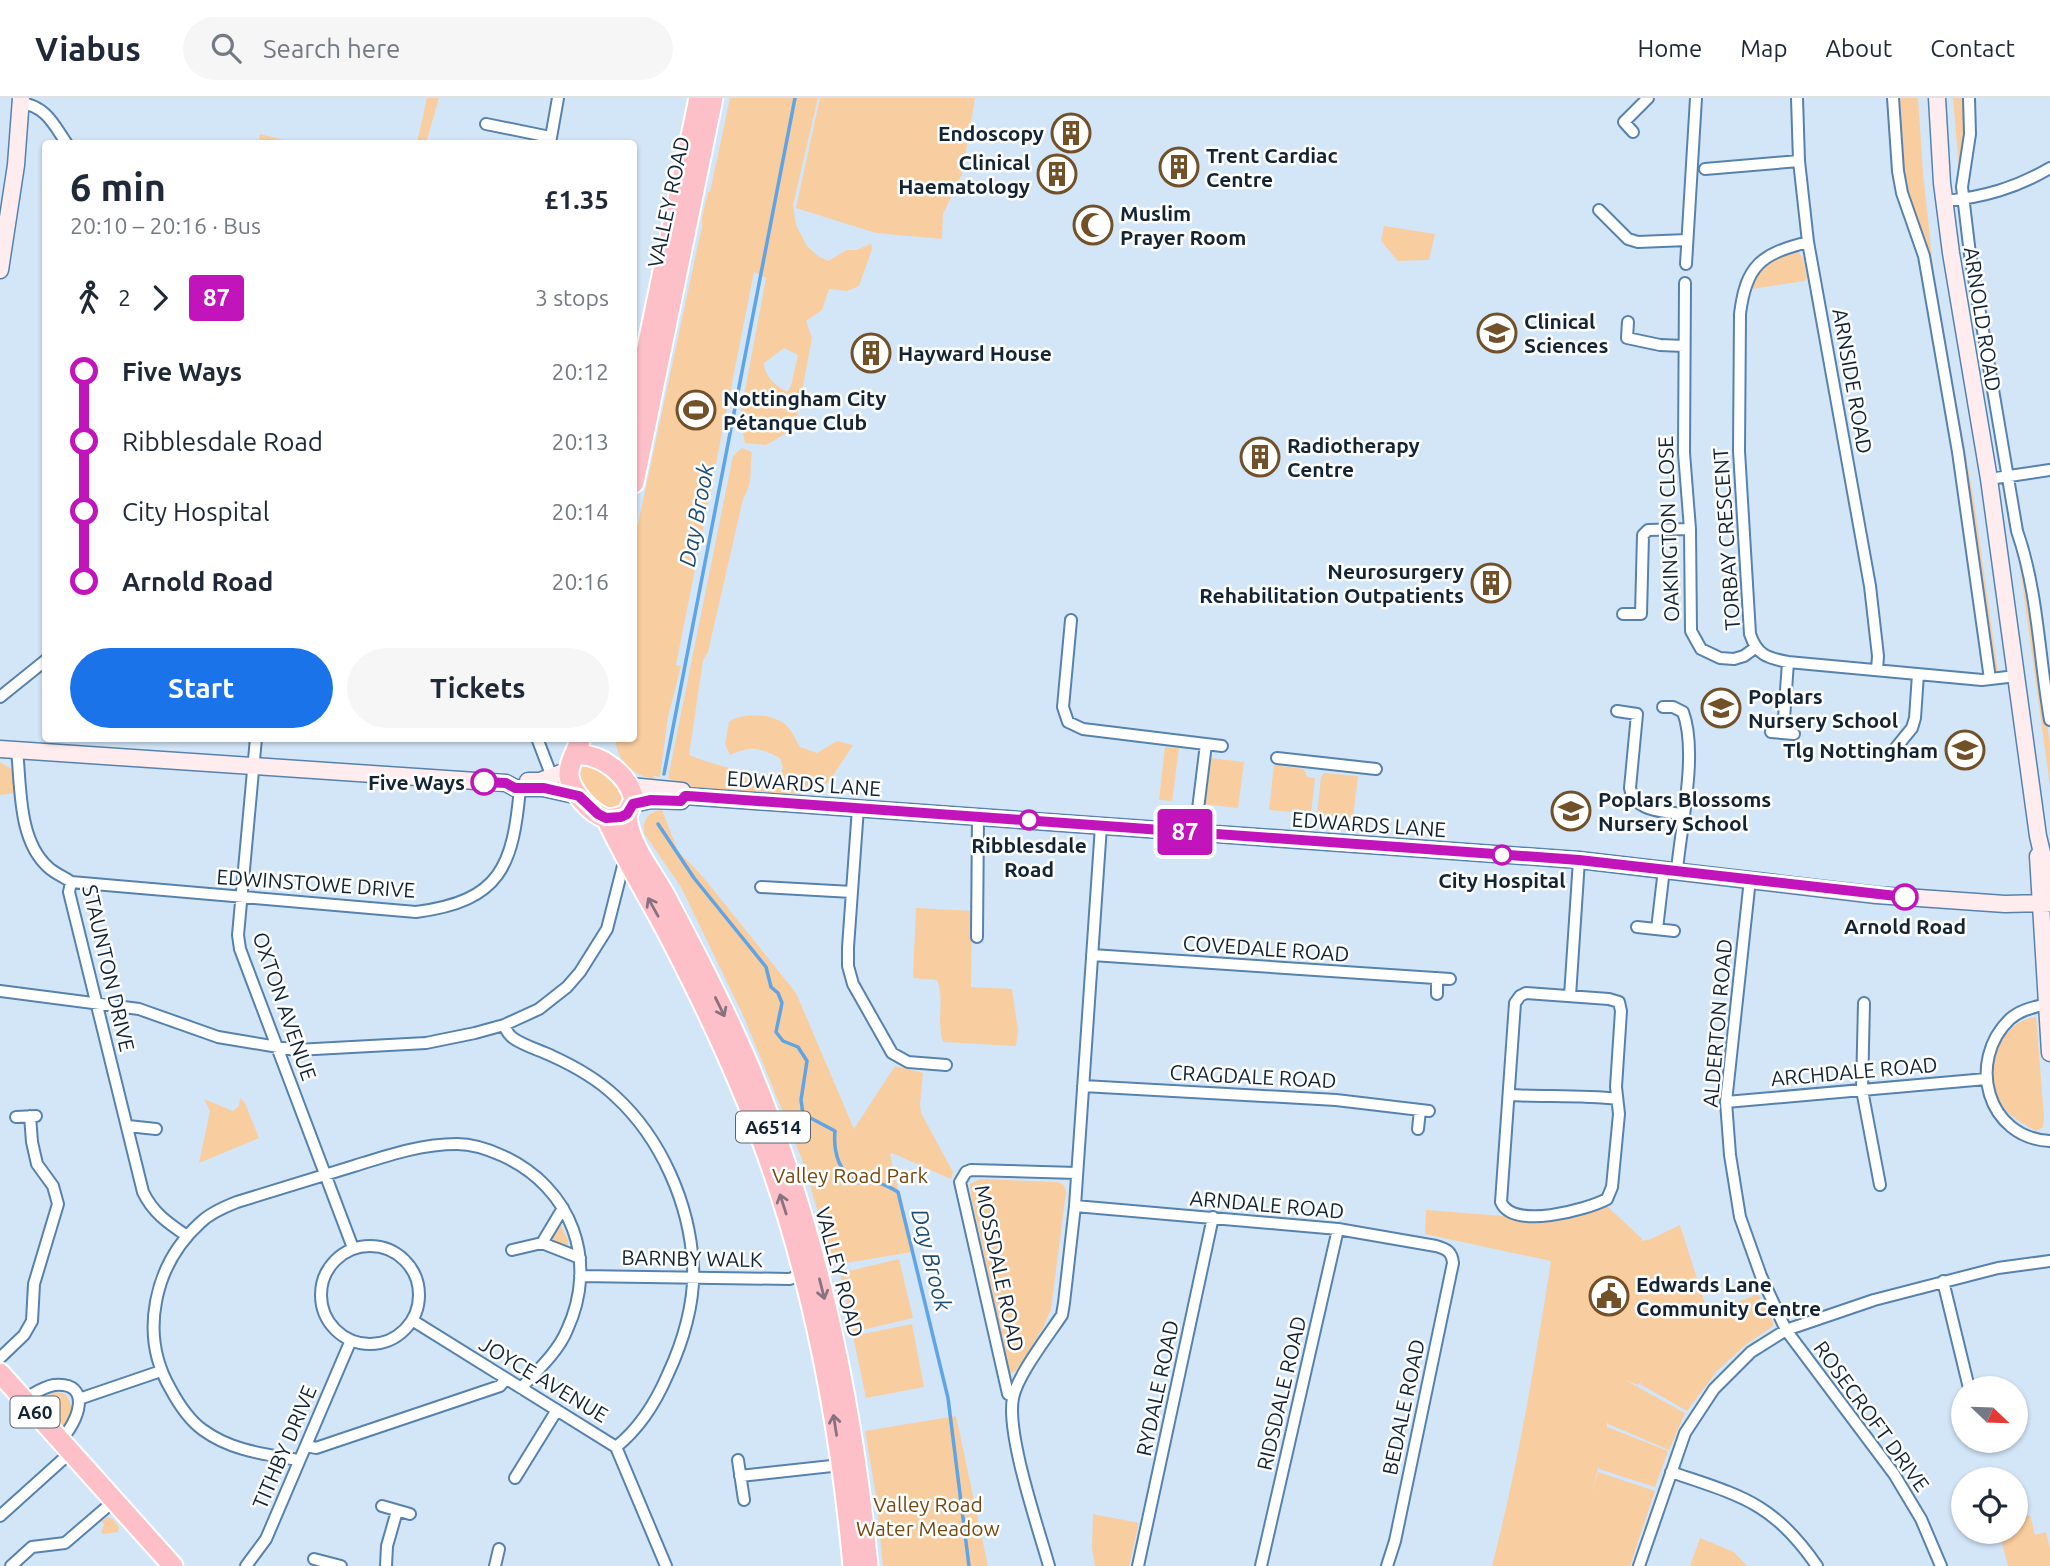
<!DOCTYPE html>
<meta charset="utf-8">
<style>
body{margin:0;font-family:Ubuntu,sans-serif;background:#f6f6f7;color:#1f2937;height:100vh;display:flex;flex-direction:column;font-size:26px;white-space:nowrap}
*{box-sizing:border-box;margin:0}
p{font-size:23px;color:#747a83}
.icon{flex:none;width:38px;height:38px;fill:none;stroke:currentColor;stroke-width:2;stroke-linecap:round;stroke-linejoin:round}
.map{position:relative;flex:1;overflow:hidden}
.drawer{position:absolute;left:42px;top:42px;width:595px;height:602px;display:flex;flex-direction:column;background:#fff;border-radius:7px;box-shadow:0 2px 5px #0004}
.drawer>*{flex:none}
.badge{padding:0 14px;border-radius:5px;font-size:24px;line-height:46px}
.needle{width:46px;rotate:113deg}
.buttons{position:absolute;left:1951px;top:1278px;display:grid;gap:14px}
.buttons a{display:grid;place-items:center;width:77px;height:77px;border-radius:50%;background:#fff;box-shadow:0 2px 5px #0004;font-size:35px}
.map>.badge{position:absolute;translate:-50% -50%;box-shadow:0 0 0 4px #fff}
.legs{display:flex;align-items:center;gap:10px;height:77px;padding:0 28px;font-size:23px}
.legs p{margin-inline-start:auto}
.headline{display:flex;align-items:center;justify-content:space-between;height:119px;padding:0 28px}
h1{font-size:38px;font-weight:600;line-height:52px}
.button{display:flex;gap:14px;margin-top:auto;padding:14px 28px}
.button a{flex:1;height:80px;border-radius:42px;background:#1a73e8;color:#fff;font-size:28px;font-weight:600;line-height:80px;text-align:center}
.button a+a{background:#f6f6f7;color:#1f2937}
ul{padding:0 28px;list-style:none}
li{display:flex;align-items:center;gap:24px;height:70px;font-size:26px}
li i{display:grid;place-items:center;width:10px;height:100%;margin:0 9px;background:currentColor}
li i::after{content:'';width:18px;height:18px;margin:-9px;border:5px solid;border-radius:50%;background:#fff}
li p{margin-inline-start:auto}
li:first-child i{background:linear-gradient(#0000 50%,currentColor 0)}
li:last-child i{background:linear-gradient(currentColor 50%,#0000 0)}
header{display:flex;align-items:center;gap:42px;box-sizing:border-box;height:98px;padding:0 35px;background:#fff;border-bottom:2px solid #e0e1e3}
header strong{font-size:33px}
nav{display:flex;gap:38px;margin-inline-start:auto;font-size:24px}
.search{width:490px;height:63px;background:#f6f6f7;display:flex;align-items:center;gap:18px;box-sizing:border-box;padding:0 24px;border-radius:38px;color:#747a83;font-size:26px}
.map>svg:first-child{display:block}
.green{fill:#f8cd9f;fill-rule:evenodd}
.lines{fill:none;stroke-linecap:round;stroke-linejoin:round}
.stream{stroke:#5fa4e5;stroke-width:3.5}
.street-casing{stroke:#5682ad;stroke-width:14}
.secondary-casing{stroke:#5682ad;stroke-width:19}
.highway-casing{stroke:#fff;stroke-width:23}
.street{stroke:#fff;stroke-width:10}
.secondary{stroke:#feecef;stroke-width:16}
.highway{stroke:#fdc0c9;stroke-width:19}
.oneway{stroke:#88727f}
.line-1-casing{stroke:#fff;stroke-width:16}
.line-1{stroke:#c115bb;stroke-width:10}
.stop-1-dot{fill:#fff;stroke:#c115bb;stroke-width:3.5}
.labels{text-anchor:middle;dominant-baseline:central;stroke-width:5;stroke-linejoin:round;paint-order:stroke}
.shield{fill:#fff;stroke:#596672;stroke-width:2}
.shield-label{font-size:19px;font-weight:bold;fill:#122435}
.poi-label{font-size:21px;font-weight:bold;fill:#122435;stroke:#fff;text-anchor:start}
.street-label{font-size:21px;fill:#122435;stroke:#fff}
.stop-label{font-size:21px;font-weight:bold;fill:#122435;stroke:#fff}
.park-label{font-size:21px;fill:#754a12;stroke:#fff}
.water-label{font-size:23px;font-style:italic;fill:#1d4e79;stroke:#fff}
</style>
<header>
<strong>Viabus</strong>
<div class="search"><svg class="icon" aria-label="search" viewBox="0 0 24 24"><circle cx="10" cy="10" r="6"/><path d="M15 15l6 6"/></svg>Search here</div>
<nav><a>Home</a><a>Map</a><a>About</a><a>Contact</a></nav>
</header>
<div class="map">
<svg width="2050" height="1468" viewBox="0 0 2050 1468">
<rect width="100%" height="100%" fill="#d3e6f8"/>
<path class="green" d="M427,0h12l-13,45h-9z
M730,0h88l-25,107 3,20 11,21 11,10 10,5 19,-11h9l15,-6 1,5 -13,37 -12,5 -18,-2 -7,21 -16,11 6,17 -17,90 -29,17 -21,-2 -5,-26 26,-139 -12,-6 -78,393 5,1 -13,51 -8,60 -6,-1 -1,3c-23,-5 -35,-18 -38,-40l19,-1v-185l4,-29 64,-298v-9l6,-25h2zM784,250l14,7 -7,31 -4,6c-11,-6 -23,-16 -23,-29z
M820,0h155l-13,76 -19,40 -1,25 -66,-6 -80,-25z
M1897,0h21l5,75 11,102 40,226 24,172 -4,1 -27,-186 -64,-319z
M1953,0h10v47l-4,24z
M260,36l36,9h-38z
M1384,128l51,8 -6,26 -31,1 -17,-20z
M1796,151l7,9 4,19 -2,4 -53,8c6,-26 19,-32 44,-40z
M742,350l10,4c-3,21 2,28 -9,47l-35,153 -5,8 -14,95c29,12 59,17 89,25l5,-12 -3,-10c-21,-10 -27,-13 -50,-3l-5,-11 4,-22c13,-10 47,-9 59,5 5,6 8,14 12,20l17,6 20,-12 16,4 -24,37 -16,8 -22,5 -93,-6 -30,-11 65,-322z
M2016,440l8,24 26,183v41z
M1165,649l14,1 -7,53 -13,-1z
M1210,660l34,4 -6,46 -34,-4z
M0,664l13,8 3,23 -16,2z
M589,664c4,1 8,1 11,3 4,3 9,10 12,13 14,17 22,34 -9,31 -11,-12 -40,-36 -14,-47z
M1274,667l30,4 3,8 8,1 -4,36 -42,-4z
M1324,675l34,3 -5,42 -36,-3 4,-38z
M662,712l16,41 25,26 93,116 58,136 41,-63 28,7 -3,31 1,9 32,59 -2,7 -59,-26 -2,1 22,98 -78,13 -32,-106 -58,-142 -63,-130 -37,-54c-1,-15 4,-21 18,-23z
M916,810l56,3 -1,76 41,2 6,41 -2,16 -73,-4c-7,-21 2,-43 -6,-62l-24,-2z
M2036,919l8,100 -1,10 -7,4c-10,-6 -23,-12 -31,-22 -25,-29 -10,-87 31,-92z
M240,1000l5,5 14,35 -60,25 11,-52 -6,-12 29,12 6,-5z
M980,1081l77,3 7,3 2,7 -15,117 -8,19 -28,44 -5,1 -39,-177 -1,-12z
M1606,1107l36,34 -1,2 10,-2 29,-14 26,82 31,-5 21,-8 15,28v4l-29,20 -28,26 -29,39 -47,-27 2,-4 -4,5 -13,-5 60,33 -16,37 -61,-26 -1,-2v5l61,24 -13,36 -56,-18v-4l-8,30 7,-23 57,19 -25,75h-138c26,-101 43,-202 59,-305l-126,-27 1,-24 127,10z
M559,1123l9,20v9l-18,-8 -1,-4z
M899,1161l14,59 -60,14 -13,-59z
M912,1226l12,63 -58,11 -13,-62z
M56,1294l9,2c10,12 8,25 -3,35l-26,-29z
M956,1318l32,150h-105l-7,-71 -11,-64z
M1093,1416l46,9 -10,43h-34l-3,-18z
M2030,1417l5,20 11,-3 4,17v17h-42l-9,-35h17v-12z
M107,1419l6,2 6,8 -1,5 -15,2 -2,-2 3,-7 -2,-4z
M1700,1440l34,14 13,14h-57z"/>
<g class="lines">
<path class="stream" d="M664,676l131,-676
M658,726l36,54 72,89 5,20 7,6 4,10 -6,29 7,9 15,6 9,14 -6,39 2,14 32,17c-2,20 4,45 25,52 13,-5 27,2 38,9l50,206 21,168"/>
<defs>
<path id="street" d="M1797,0l2,63 9,81 62,344 8,70 -1,14
M1893,0l5,73 4,22 22,63 34,196 32,227
M1969,0l1,36 -8,53 8,67 47,277c21,60 22,126 33,189
M21,5c25,3 33,22 46,41
M486,26l64,13
M1633,34l-9,-10 24,-24
M550,45l8,-45
M1705,71l94,-8
M1945,103c39,-4 71,-13 105,-33
M1599,112l29,29 10,3 49,-2
M1808,144c-47,12 -62,23 -68,72l-1,137 11,183c7,21 17,24 38,28l194,18 34,-4
M1686,166l10,-166
M1685,185l-1,170 6,76 1,102 10,18 19,9 14,1 10,-3 11,-8
M1628,224l-1,16 33,7 24,1
M1989,381l61,-9
M1623,516h18l2,-79 5,-5 42,-1
M1071,522l-8,87 5,15 15,7 139,17
M0,599l46,-37
M1663,609h10l10,5c15,40 -2,114 -6,158
M1617,613l20,3 -7,74c4,23 33,24 53,26
M1771,634l23,2
M1783,635l5,-71
M256,640l-18,197 2,14 113,299
M537,640l15,39
M17,652c4,37 1,90 31,117 6,6 16,10 23,15l345,30c85,-11 97,-46 104,-124
M1890,657l22,-27 3,-10 3,-44
M1277,660l99,11
M858,710l-10,139v19l5,18 39,69 16,9 38,3
M1198,711l8,-65
M1750,781l-24,223 4,53 10,62 21,59 25,54 108,144 27,45 20,47
M71,784l-2,10 74,300c10,21 25,31 44,44
M761,789l91,5
M1637,829l37,4
M1657,831l7,-60
M977,839l1,-120
M1092,857l358,24
M0,893l139,18 79,28 78,13 130,-7 49,-10 29,-8 35,-16 28,-22 13,-15 27,-43 18,-71
M1526,895l83,6 10,3 2,9 -5,76 3,27 -7,73 -5,12c-21,11 -94,31 -106,3l14,-199 5,-7z
M1437,896v-16
M1570,898l9,-136
M1864,905l-2,87 18,95
M2050,905c-14,4 -29,6 -40,16 -44,42 -23,119 40,122
M504,927c2,5 5,10 9,13 11,8 27,12 39,18 22,10 45,23 63,40 46,42 75,108 78,170 2,36 -10,76 -25,108 -12,28 -28,54 -52,73
M1083,988l253,14 93,11
M1509,997c36,2 72,0 108,4
M1726,1004l260,-23
M16,1019l20,-1
M128,1028l28,3
M1418,1031l2,-19
M1075,1108l263,23 98,17c11,3 16,6 17,17l-58,278 -8,25
M542,1145l21,-35
M321 1197a49 49 0 1 1 98 0a49 49 0 1 1-98 0Z
M512,1152l30,-7 38,15
M580,1178l210,3 13,-6
M1943,1183l26,107
M412,1222l204,127 50,119
M0,1260l24,-23 8,-14 2,-37 24,-80 -5,-18 -16,-22 -5,-22 -2,-26
M1013,1298l-5,-2 -48,-212 6,-10 5,-2 106,3
M24,1301c9,-5 19,-12 30,-14 40,-4 24,39 6,55
M79,1301l82,-28
M306,1348l10,2 184,-62 6,-7
M299,1362c-35,-6 -67,-9 -96,-30 -14,-10 -25,-27 -33,-42 -31,-54 -16,-123 30,-165 10,-10 24,-16 37,-21 39,-12 78,-24 117,-36 35,-11 67,-22 103,-22 16,0 33,6 46,12 69,32 96,105 64,174 -9,22 -30,41 -46,58
M738,1362l6,40
M1671,1374c70,24 102,30 146,94
M740,1378l101,-11
M515,1380l42,-68
M382,1408l28,8
M0,1418l71,-64
M314,1461l27,7
M11,1468l21,-19 33,-4 50,-43
M246,1468l20,-27 85,-199
M386,1468l1,-20 10,-35
M495,1468l4,-17
M1049,1468c-11,-39 -43,-132 -36,-168 4,-22 35,-62 49,-83l2,-12 11,-97 26,-380
M1138,1468l75,-349
M1261,1468l77,-337
M1639,1468l46,-133 29,-44 37,-37 35,-22 88,-30 124,-32 52,-7"/>
<path id="secondary" d="M1937,0l5,85 9,70 38,226 49,357 12,51
M0,172l16,-105 5,-67
M0,651l506,34 9,5h28l36,8
M528,683h12l29,-11
M630,688l52,5 3,5 894,64 297,35 129,9 45,-1
M633,706l18,-4 30,1 4,-5
M2038,758l12,197"/>
<path id="highway" d="M634,312l65,-312
M634,385l79,-385
M576,657c25,-2 53,20 58,45l-7,14c-7,3 -14,6 -22,4 -15,-5 -34,-27 -36,-42 -1,-13 8,-25 12,-38
M627,716c1,29 24,56 38,81 30,57 61,116 86,176 66,159 101,325 117,495
M606,720c18,39 40,75 60,112 26,50 51,101 73,153 65,152 99,319 114,483
M0,1275l173,193"/>
</defs>
<use href="#street" class="street-casing"/>
<use href="#secondary" class="secondary-casing"/>
<use href="#highway" class="highway-casing"/>
<use href="#street" class="street"/>
<use href="#secondary" class="secondary"/>
<use href="#highway" class="highway"/>
</g>
<defs><path id="oneway-shaft" d="M-6 0H5M1.5-3L5.5 0L1.5 3" fill="none" stroke-width="1.6" stroke-linecap="round" stroke-linejoin="round" transform="scale(1.75)"/></defs>
<g class="oneway">
<use href="#oneway-shaft" transform="translate(653 809) rotate(-119)"/>
<use href="#oneway-shaft" transform="translate(720 909) rotate(64)"/>
<use href="#oneway-shaft" transform="translate(783 1106) rotate(-108)"/>
<use href="#oneway-shaft" transform="translate(822 1191) rotate(76)"/>
<use href="#oneway-shaft" transform="translate(835 1327) rotate(-99)"/>
</g>
<g class="lines">
<defs>
<path id="line-1" d="M484,684l22,1 9,5h29l35,8 19,18 8,4 15,-1 6,-3 6,-10 18,-4 30,1 4,-5h3l891,64 326,37"/>
</defs>
<use href="#line-1" class="line-1-casing"/>
<use href="#line-1" class="line-1"/>
</g>
<defs>
<symbol id="building-ring" viewBox="-11 -11 22 22"><circle r="9.5" fill="#fff" stroke="#725028" stroke-width="1.5"/><path d="M-4-6H4V6H1V3H-1V6H-4ZM-2.5-4.3h1.7v1.8h-1.7ZM.8-4.3h1.7v1.8H.8ZM-2.5-1h1.7V.8h-1.7ZM.8-1h1.7V.8H.8Z" fill="#725028"/></symbol>
<symbol id="mosque-ring" viewBox="-11 -11 22 22"><circle r="9.5" fill="#fff" stroke="#725028" stroke-width="1.5"/><path d="M3.5-4.9A6 6 0 1 0 3.5 4.9A5 5 0 1 1 3.5-4.9Z" fill="#725028"/></symbol>
<symbol id="university-ring" viewBox="-11 -11 22 22"><circle r="9.5" fill="#fff" stroke="#725028" stroke-width="1.5"/><path d="M0-5L7-2L0 1L-7-2ZM-4 1L0 2.5L4 1V4Q0 6-4 4Z" fill="#725028"/></symbol>
<symbol id="stadium-ring" viewBox="-11 -11 22 22"><circle r="9.5" fill="#fff" stroke="#725028" stroke-width="1.5"/><path d="M0-5a6.5 5 0 1 0 0 10a6.5 5 0 1 0 0-10ZM-3.5-1.8h7v3.6h-7Z" fill="#725028"/></symbol>
<symbol id="school-ring" viewBox="-11 -11 22 22"><circle r="9.5" fill="#fff" stroke="#725028" stroke-width="1.5"/><path d="M0-5L7-2L0 1L-7-2ZM-4 1L0 2.5L4 1V4Q0 6-4 4Z" fill="#725028"/></symbol>
<symbol id="civic-ring" viewBox="-11 -11 22 22"><circle r="9.5" fill="#fff" stroke="#725028" stroke-width="1.5"/><path d="M-.6-6.5H3V-4.5H.6V-3L4-1V1h2V6H-6V1h2V-1L-.6-3ZM-1.2 2.5V6h2.4V2.5Z" fill="#725028"/></symbol>
</defs>
<g fill-rule="evenodd">
<use href="#building-ring" x="1049" y="13" width="44" height="44"/>
<use href="#building-ring" x="1157" y="47" width="44" height="44"/>
<use href="#building-ring" x="1035" y="54" width="44" height="44"/>
<use href="#mosque-ring" x="1071" y="105" width="44" height="44"/>
<use href="#university-ring" x="1475" y="213" width="44" height="44"/>
<use href="#building-ring" x="849" y="233" width="44" height="44"/>
<use href="#stadium-ring" x="674" y="290" width="44" height="44"/>
<use href="#building-ring" x="1238" y="337" width="44" height="44"/>
<use href="#building-ring" x="1469" y="463" width="44" height="44"/>
<use href="#school-ring" x="1699" y="588" width="44" height="44"/>
<use href="#school-ring" x="1943" y="630" width="44" height="44"/>
<use href="#school-ring" x="1549" y="691" width="44" height="44"/>
<use href="#civic-ring" x="1587" y="1176" width="44" height="44"/>
</g>
<g class="stop-1-dot">
<circle cx="484" cy="684" r="12"/>
<circle cx="1029" cy="722" r="9"/>
<circle cx="1502" cy="757" r="9"/>
<circle cx="1905" cy="799" r="12"/>
</g>
<g class="labels">
<g class="shield">
<rect x="736" y="1013.5" width="74" height="31" rx="5"/>
<rect x="10.5" y="1298.5" width="49" height="31" rx="5"/>
</g>
<g class="shield-label">
<text x="773" y="1029">A6514</text>
<text x="35" y="1314">A60</text>
</g>
<g class="poi-label">
<text x="1044" y="35" text-anchor="end">Endoscopy</text>
<text x="1206" y="57">Trent Cardiac<tspan x="1206" dy="24">Centre</tspan></text>
<text x="1030" y="64" text-anchor="end">Clinical<tspan x="1030" dy="24">Haematology</tspan></text>
<text x="1120" y="115">Muslim<tspan x="1120" dy="24">Prayer Room</tspan></text>
<text x="1524" y="223">Clinical<tspan x="1524" dy="24">Sciences</tspan></text>
<text x="898" y="255">Hayward House</text>
<text x="723" y="300">Nottingham City<tspan x="723" dy="24">Pétanque Club</tspan></text>
<text x="1287" y="347">Radiotherapy<tspan x="1287" dy="24">Centre</tspan></text>
<text x="1464" y="473" text-anchor="end">Neurosurgery<tspan x="1464" dy="24">Rehabilitation Outpatients</tspan></text>
<text x="1748" y="598">Poplars<tspan x="1748" dy="24">Nursery School</tspan></text>
<text x="1938" y="652" text-anchor="end">Tlg Nottingham</text>
<text x="1598" y="701">Poplars Blossoms<tspan x="1598" dy="24">Nursery School</tspan></text>
<text x="1636" y="1186">Edwards Lane<tspan x="1636" dy="24">Community Centre</tspan></text>
</g>
<g class="street-label">
<text transform="translate(668 104) rotate(-78)">VALLEY ROAD</text>
<text transform="translate(1983 221) rotate(81)">ARNOLD ROAD</text>
<text transform="translate(1853 283) rotate(80)">ARNSIDE ROAD</text>
<text transform="translate(1668 431) rotate(-92)">OAKINGTON CLOSE</text>
<text transform="translate(1726 441) rotate(-94)">TORBAY CRESCENT</text>
<text transform="translate(804 685) rotate(4)">EDWARDS LANE</text>
<text transform="translate(1369 726) rotate(4)">EDWARDS LANE</text>
<text transform="translate(316 785) rotate(4)">EDWINSTOWE DRIVE</text>
<text transform="translate(1266 850) rotate(4)">COVEDALE ROAD</text>
<text transform="translate(109 870) rotate(77)">STAUNTON DRIVE</text>
<text transform="translate(285 908) rotate(71)">OXTON AVENUE</text>
<text transform="translate(1717 925) rotate(-85)">ALDERTON ROAD</text>
<text transform="translate(1854 973) rotate(-5)">ARCHDALE ROAD</text>
<text transform="translate(1253 978) rotate(3)">CRAGDALE ROAD</text>
<text transform="translate(1267 1106) rotate(5)">ARNDALE ROAD</text>
<text transform="translate(692 1160) rotate(1)">BARNBY WALK</text>
<text transform="translate(1000 1170) rotate(78)">MOSSDALE ROAD</text>
<text transform="translate(840 1174) rotate(75)">VALLEY ROAD</text>
<text transform="translate(544 1281) rotate(31)">JOYCE AVENUE</text>
<text transform="translate(1157 1290) rotate(-78)">RYDALE ROAD</text>
<text transform="translate(1281 1295) rotate(-77)">RIDSDALE ROAD</text>
<text transform="translate(1403 1309) rotate(-78)">BEDALE ROAD</text>
<text transform="translate(1872 1318) rotate(54)">ROSECROFT DRIVE</text>
<text transform="translate(284 1349) rotate(-67)">TITHBY DRIVE</text>
</g>
<g class="stop-label">
<text x="465" y="684" text-anchor="end">Five Ways</text>
<text x="1029" y="747">Ribblesdale<tspan x="1029" dy="24">Road</tspan></text>
<text x="1502" y="782">City Hospital</text>
<text x="1905" y="828">Arnold Road</text>
</g>
<g class="park-label">
<text x="850" y="1077">Valley Road Park</text>
<text x="928" y="1406">Valley Road<tspan x="928" dy="24">Water Meadow</tspan></text>
</g>
<g class="water-label">
<text transform="translate(696 417) rotate(-79)">Day Brook</text>
<text transform="translate(932 1162) rotate(76)">Day Brook</text>
</g>
</g>
</svg>
<div class="buttons">
<a><svg class="needle" viewBox="-14 -14 28 28"><path d="M0-13l5 13h-10z" fill="#e53935"/><path d="M0 13l5-13h-10z" fill="#747a83"/></svg></a>
<a><svg class="icon" aria-label="locate" viewBox="0 0 24 24"><circle cx="12" cy="12" r="6"/><path d="M12 2v4M12 18v4M2 12h4M18 12h4"/></svg></a>
</div>
<b class="badge" style="left:1185px;top:734px;background:#c115bb;color:#fff">87</b>
<section class="drawer">
<div class="headline"><div><h1>6 min</h1><p>20:10 – 20:16 · Bus</p></div><b>£1.35</b></div>
<div class="legs"><svg class="icon" aria-label="walk" viewBox="0 0 24 24"><circle cx="13" cy="4" r="2"/><path d="M13 8l-2 6 4 7M11 14l-3 7M7 12l3-4h3l4 4"/></svg>2<svg class="icon" aria-label="forward" viewBox="0 0 24 24"><path d="M9 5l7 7-7 7"/></svg><b class="badge" style="background:#c115bb;color:#fff">87</b><p>3 stops</p></div>
<ul>
<li><i style="color:#c115bb"></i><b>Five Ways</b><p>20:12</p></li>
<li><i style="color:#c115bb"></i><span>Ribblesdale Road</span><p>20:13</p></li>
<li><i style="color:#c115bb"></i><span>City Hospital</span><p>20:14</p></li>
<li><i style="color:#c115bb"></i><b>Arnold Road</b><p>20:16</p></li>
</ul>
<div class="button"><a>Start</a><a>Tickets</a></div>
</section>
</div>
